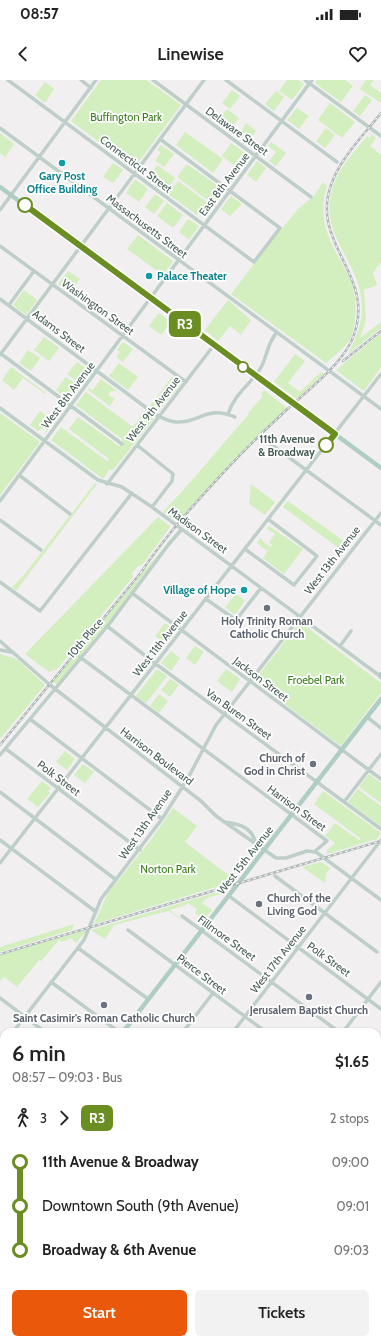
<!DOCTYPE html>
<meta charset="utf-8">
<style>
body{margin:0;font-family:Cabin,sans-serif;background:#f2f2f2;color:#222;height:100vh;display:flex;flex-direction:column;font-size:15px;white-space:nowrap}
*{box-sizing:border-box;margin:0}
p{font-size:13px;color:#767676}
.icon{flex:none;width:22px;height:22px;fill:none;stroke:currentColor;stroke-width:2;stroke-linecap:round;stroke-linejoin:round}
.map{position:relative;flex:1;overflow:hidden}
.drawer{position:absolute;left:0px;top:948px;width:381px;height:316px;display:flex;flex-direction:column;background:#fff;border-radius:12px 12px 0 0;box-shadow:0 1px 3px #0004}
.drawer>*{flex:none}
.badge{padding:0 8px;border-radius:6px;font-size:14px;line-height:26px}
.map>.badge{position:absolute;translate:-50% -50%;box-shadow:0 0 0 2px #fff}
.legs{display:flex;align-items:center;gap:6px;height:44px;padding:0 12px;font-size:13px}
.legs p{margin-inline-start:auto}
.overview{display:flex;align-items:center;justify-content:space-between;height:68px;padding:0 12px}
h1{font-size:22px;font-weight:600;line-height:30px}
.action{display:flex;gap:8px;margin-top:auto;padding:8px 12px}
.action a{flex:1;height:46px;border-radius:6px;background:#ea580c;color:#fff;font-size:16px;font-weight:600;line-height:46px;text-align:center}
.action a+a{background:#f2f2f2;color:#222}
ul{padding:0 12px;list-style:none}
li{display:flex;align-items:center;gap:14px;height:44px;font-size:15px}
li i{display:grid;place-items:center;width:6px;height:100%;margin:0 5px;background:currentColor}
li i::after{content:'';width:10px;height:10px;margin:-5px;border:3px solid;border-radius:50%;background:#fff}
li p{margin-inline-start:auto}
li:first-child i{background:linear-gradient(#0000 50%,currentColor 0)}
li:last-child i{background:linear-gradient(currentColor 50%,#0000 0)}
.status{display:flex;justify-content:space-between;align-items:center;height:28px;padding:0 20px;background:#fff;direction:ltr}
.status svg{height:11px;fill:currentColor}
header{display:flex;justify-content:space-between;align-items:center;height:52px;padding:0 12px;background:#fff;font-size:18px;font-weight:600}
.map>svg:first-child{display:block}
.green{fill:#d3eebf}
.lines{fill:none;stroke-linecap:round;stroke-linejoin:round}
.minor{stroke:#becec8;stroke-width:3.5}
.major{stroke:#b0cdc4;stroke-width:4.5}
.rail-casing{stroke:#b1b9b8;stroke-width:2.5}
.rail{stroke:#fff;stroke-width:1;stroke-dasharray:3;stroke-linecap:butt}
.line-1-casing{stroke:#fff;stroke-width:9}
.line-1{stroke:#6b8e23;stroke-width:6}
.culture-dot{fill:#0f9aa8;stroke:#fff;stroke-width:1.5}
.stop-1-dot{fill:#fff;stroke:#6b8e23;stroke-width:2}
.worship-dot{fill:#6b7280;stroke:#fff;stroke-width:1.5}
.labels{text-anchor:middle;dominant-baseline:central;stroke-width:3.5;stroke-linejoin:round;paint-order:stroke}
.park-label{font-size:11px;fill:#397c1a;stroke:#fff}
.street-label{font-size:11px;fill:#485c55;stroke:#fff}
.culture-label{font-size:11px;font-weight:bold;fill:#0d838f;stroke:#fff}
.stop-label{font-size:11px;font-weight:bold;fill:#485c55;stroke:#fff;text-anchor:end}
.worship-label{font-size:11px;font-weight:bold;fill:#5b616d;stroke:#fff}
</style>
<div class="status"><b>08:57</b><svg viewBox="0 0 49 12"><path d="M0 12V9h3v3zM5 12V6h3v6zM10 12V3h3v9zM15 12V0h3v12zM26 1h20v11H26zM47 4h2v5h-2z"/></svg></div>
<header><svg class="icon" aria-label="back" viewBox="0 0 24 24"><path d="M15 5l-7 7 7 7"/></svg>Linewise<svg class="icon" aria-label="heart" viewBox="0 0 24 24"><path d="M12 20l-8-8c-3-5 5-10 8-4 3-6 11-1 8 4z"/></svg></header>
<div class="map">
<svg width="381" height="1264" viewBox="0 0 381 1264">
<rect width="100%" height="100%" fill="#f2eff1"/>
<path class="green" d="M101,0h45l35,25 -47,63 -63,-47z
M287,0h11l6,4 -12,16 -13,-9z
M317,0h28l8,6 -12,16 -26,-19z
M366,0h8l-4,5 11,8v10l-21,-14z
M45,2l9,7 -9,14 -10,-8z
M232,10l8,6 -10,13 -8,-6z
M276,11l8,6 -10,14 -9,-7z
M365,15l7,5 -12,16 -7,-5z
M330,23l25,19 -13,16 -24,-18z
M297,28l12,8 -10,13 -12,-9z
M227,29l12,9 -10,13 -12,-9z
M246,43l10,8 -10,13 -8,-7z
M326,48l9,7 -10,13 -9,-7z
M185,52l38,27 -10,14 -37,-28z
M0,53l14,11 -9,13 -5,-4z
M370,53l6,5 -6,8 11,9v107l-8,11 4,12 -13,5 2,30 -6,18 21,-16v6l-33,26c7,-14 14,-29 14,-46 0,-49 -49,-74 -27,-127 7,-17 21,-31 32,-45l3,2 1,-2z
M271,62l15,11 -10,13 -7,-5 7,-9 -8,-6z
M231,63l13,9 -10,13 -12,-9z
M161,65l13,9 -10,13 -9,-6 6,-9 -4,-2z
M257,81l9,7 -10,14 -9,-7z
M113,83l10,7 -10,13 -10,-6z
M187,84l38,27 -11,14 -37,-28z
M157,85l18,13 -10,14 -17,-13z
M135,99l13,10 -9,13 -13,-9z
M178,101l29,21 -10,13 -29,-21z
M323,102l4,4c-5,16 -5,33 1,49 11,30 32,47 27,83 0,6 -2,15 -5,21 -5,9 -16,17 -24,24l-95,-69 44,-57 23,-28 17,-14z
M155,114l9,7 -10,13 -9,-7z
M231,116l11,8 -12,12 -9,-7z
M167,123l16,12 -10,13 -16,-12z
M188,139l11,7 -10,14 -10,-8z
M138,155l35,26 -10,14 -36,-26z
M68,191l12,8 -10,14 -12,-9z
M24,210l13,10 -11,15 -13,-10z
M228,220l23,20 -10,15 -11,-9 -12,15 -13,-11z
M159,233l12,9 -10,13 -12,-9z
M381,253v34l-17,24 -28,-21z
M44,257l15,11 -10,13 -15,-11z
M123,262l10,7 -10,13 -7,-5 4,-5 -3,-2z
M28,270l12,8 -9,13 -12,-8z
M295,274l10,7 -17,22 12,9 21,-20 3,2 -27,25 -23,-17z
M77,282l14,10 -9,13 -15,-11z
M119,283l19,14 -10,13 -19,-14z
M11,287l35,26 -1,1 -22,-16 -9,12 -12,-10z
M66,297l14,10 -10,14 -14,-11z
M172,297l8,8 -22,27 -8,-6z
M101,299l16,12h-5l-3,2v3l6,2 -5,8 -22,-16 1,-2 4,2z
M264,310l23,18 -55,54 -53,61 -16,-11 23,-25 63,-73 -1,-1 15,-17 -2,-2z
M86,312l47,35 11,-16 10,8 -42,52 -2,-2 -7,10 -52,-39 10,-13 46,34 2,-2 -40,-30 9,-12 41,29 4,-6 -47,-35z
M40,331l14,11 -10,13 3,-7 -6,1 -3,2 -8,-6z
M0,333l40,29 -40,53z
M95,403l2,1 -81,107 -4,-4 12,-12z
M251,404l24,18 -10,13 -16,-11z
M288,421l61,44 -5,7 -61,-45z
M158,437l12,9 -2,4 -26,35 -4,1 -6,7 1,4 -69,84 -7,8 -8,3 -24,-18z
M269,446l34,23 -19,25 -21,-16 6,-9 -2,2 -10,-8 4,-5 2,4 8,5 1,-2 -3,-3 6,-8 -8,-5z
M177,451l-67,90 -53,63 -4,-2z
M236,514l9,7 -10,14 -10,-8z
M300,542l81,61v10l-40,53 -87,-65z
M165,543l10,8 -9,13 -11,-8z
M195,566l9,6 -9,13 -9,-7z
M171,571l9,7 -9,13 -10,-8z
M0,574l17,5 28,26 -45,54z
M157,589l10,7 -21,27 -10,-7z
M226,589l14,10 -8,13 -15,-11z
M170,599l9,6 -9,12 -9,-7z
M159,614l9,7 -9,12 -9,-7z
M65,671l10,8 -8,11 -11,-8z
M83,684l11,8 -9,11 -11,-8z
M369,694l12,9v20l-22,-16z
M42,701l9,7 -3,3 2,2 -12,14 -11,-8z
M358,709l23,17v20l-33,-24z
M323,711l58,42 -4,6 -50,15v-4l8,-7 -10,-7 10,-13 24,17 2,-1 -47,-35z
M173,728l24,18 -12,16 51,39 -142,43 14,-31 42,-52z
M321,782l9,6 -4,6 -1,9 -23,-16z
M228,809c-6,8 -20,5 -26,14l10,7 -8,10 -9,-7 2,-4 -9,-6 -2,2 -16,5 17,14 -18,-13 -55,14 -9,14 -14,-9z
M74,844l-2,6 -72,22v-5z
M87,850l-11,13 -5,-5 -9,4 -3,-2 -18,21 -2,-1 -22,27 -13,-10 -4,4v-26z"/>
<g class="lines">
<path class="minor" d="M8,0l246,182 26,-34 -120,-89
M81,0l10,8
M153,0l158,117
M226,0l111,82
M305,0l76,56
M0,48l381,281
M0,130l96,-130
M0,166l186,136
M0,219l156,116c7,3 13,7 21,7 23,1 28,-17 58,-5
M9,225l25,-34
M0,273l122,91
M0,275l204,-275
M0,328l98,72 24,7 30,20 228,169
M228,334c7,-21 21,-28 32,-45 8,-13 6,-24 17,-37
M268,362l113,83
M137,365l36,29 -1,7 -20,26
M19,395l51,39
M107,404l107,-139
M0,421l312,-421
M0,440l41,30
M245,469l49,36 23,-29 -49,-37
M0,502l40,29 92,-118
M132,513l249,186
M206,519l30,21 25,-32
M107,546l49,38 225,165
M0,561l50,44 151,116 15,15 60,42h10l21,-7 9,1 65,48
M340,566l11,-15
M0,570l11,2
M80,577l247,184 -13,11
M367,637l14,11
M30,639l132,100
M6,669l134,101
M0,675l110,-132 59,-79 13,-15
M0,712l115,87
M344,722l37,-48
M224,742c16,2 28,5 32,22
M0,760l95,71
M0,783l381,-489
M275,796l102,76
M229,816l152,113
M182,836l157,116
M128,850l138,102
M78,868l70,51
M51,902l68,50
M0,918l45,34
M13,952l71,-92 17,-41 61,-80 26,-41 28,-53 165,-212
M183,952l30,-39
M233,952l148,-192
M343,952l38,-50
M0,969l4,-5
M0,1041l4,-6
M377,1053l4,-5
M377,1119l3,-4
M0,1133l4,3
M377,1142l4,3
M0,1165l4,3
M0,1189l4,3
M377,1192l4,-5
M377,1196l4,3
M0,1241l4,3
M0,1257l4,-5
M26,1260l5,4
M99,1260l5,4
M172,1260l5,4
M244,1260l6,4
M213,1264l3,-4
M267,1264l3,-4
M322,1264l3,-4"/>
<path class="major" d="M0,107l381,281
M381,594v3
M123,952l258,-333
M0,972l4,3
M0,1113l4,-5
M377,1250l4,3"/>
<defs>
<path id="rail" d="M343,281l38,-30
M140,494c12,-19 26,-36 40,-53 31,-36 63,-71 98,-103 22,-22 59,-48 73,-76 30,-65 -42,-96 -20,-157 9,-27 33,-50 50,-72
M0,665l143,-175
M0,874l381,-113"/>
</defs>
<use href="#rail" class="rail-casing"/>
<use href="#rail" class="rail"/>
</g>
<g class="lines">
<defs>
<path id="line-1" d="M25,125l310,229 -9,11"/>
</defs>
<use href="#line-1" class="line-1-casing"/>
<use href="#line-1" class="line-1"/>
</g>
<g class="culture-dot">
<circle cx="62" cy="83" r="4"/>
<circle cx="149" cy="196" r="4"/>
<circle cx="244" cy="510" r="4"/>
</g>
<g class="stop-1-dot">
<circle cx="25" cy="125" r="7"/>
<circle cx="243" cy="287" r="5"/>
<circle cx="326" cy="365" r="7"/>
</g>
<g class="worship-dot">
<circle cx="267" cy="528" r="4"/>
<circle cx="313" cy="684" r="4"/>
<circle cx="259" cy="824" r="4"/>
<circle cx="309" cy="917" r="4"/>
<circle cx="104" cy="925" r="4"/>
</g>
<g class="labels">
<g class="park-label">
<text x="126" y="37">Buffington Park</text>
<text x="316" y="600">Froebel Park</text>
<text x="168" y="789">Norton Park</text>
</g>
<g class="street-label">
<text transform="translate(237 51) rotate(36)">Delaware Street</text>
<text transform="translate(136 84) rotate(37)">Connecticut Street</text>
<text transform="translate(224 104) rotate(-53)">East 8th Avenue</text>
<text transform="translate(147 146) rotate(37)">Massachusetts Street</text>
<text transform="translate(98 227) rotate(36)">Washington Street</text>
<text transform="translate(59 251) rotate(37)">Adams Street</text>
<text transform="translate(68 315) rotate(-53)">West 8th Avenue</text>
<text transform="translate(153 329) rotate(-52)">West 9th Avenue</text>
<text transform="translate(198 450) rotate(36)">Madison Street</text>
<text transform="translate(332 480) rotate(-52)">West 13th Avenue</text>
<text transform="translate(85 558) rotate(-50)">10th Place</text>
<text transform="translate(160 563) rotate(-52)">West 11th Avenue</text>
<text transform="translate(261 599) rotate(37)">Jackson Street</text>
<text transform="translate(239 634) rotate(36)">Van Buren Street</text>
<text transform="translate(157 676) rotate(37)">Harrison Boulevard</text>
<text transform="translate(59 698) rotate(37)">Polk Street</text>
<text transform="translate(297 728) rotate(36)">Harrison Street</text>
<text transform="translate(145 744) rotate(-55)">West 13th Avenue</text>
<text transform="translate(245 780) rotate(-52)">West 15th Avenue</text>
<text transform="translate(227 858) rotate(36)">Fillmore Street</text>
<text transform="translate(278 879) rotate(-52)">West 17th Avenue</text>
<text transform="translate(329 879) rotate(36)">Polk Street</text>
<text transform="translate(202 894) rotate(37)">Pierce Street</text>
</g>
<g class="culture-label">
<text x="62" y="96">Gary Post<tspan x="62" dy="13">Office Building</tspan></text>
<text x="157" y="196" text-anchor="start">Palace Theater</text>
<text x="236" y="510" text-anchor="end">Village of Hope</text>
</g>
<g class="stop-label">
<text x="315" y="359">11th Avenue<tspan x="315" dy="13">&amp; Broadway</tspan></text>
</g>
<g class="worship-label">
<text x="267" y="541">Holy Trinity Roman<tspan x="267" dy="13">Catholic Church</tspan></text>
<text x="305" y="678" text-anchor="end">Church of<tspan x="305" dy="13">God in Christ</tspan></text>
<text x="267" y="818" text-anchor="start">Church of the<tspan x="267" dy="13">Living God</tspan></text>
<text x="309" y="930">Jerusalem Baptist Church</text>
<text x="104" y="938">Saint Casimir's Roman Catholic Church</text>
</g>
</g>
</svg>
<b class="badge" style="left:185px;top:244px;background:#6b8e23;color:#fff">R3</b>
<section class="drawer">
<div class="overview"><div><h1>6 min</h1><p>08:57 – 09:03 · Bus</p></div><b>$1.65</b></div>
<div class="legs"><svg class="icon" aria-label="walk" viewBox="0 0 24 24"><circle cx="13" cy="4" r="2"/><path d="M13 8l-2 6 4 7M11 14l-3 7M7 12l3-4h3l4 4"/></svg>3<svg class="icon" aria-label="forward" viewBox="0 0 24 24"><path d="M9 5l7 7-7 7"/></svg><b class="badge" style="background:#6b8e23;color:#fff">R3</b><p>2 stops</p></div>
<ul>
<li><i style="color:#6b8e23"></i><b>11th Avenue &amp; Broadway</b><p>09:00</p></li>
<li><i style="color:#6b8e23"></i><span>Downtown South (9th Avenue)</span><p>09:01</p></li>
<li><i style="color:#6b8e23"></i><b>Broadway &amp; 6th Avenue</b><p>09:03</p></li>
</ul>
<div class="action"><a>Start</a><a>Tickets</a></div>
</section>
</div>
